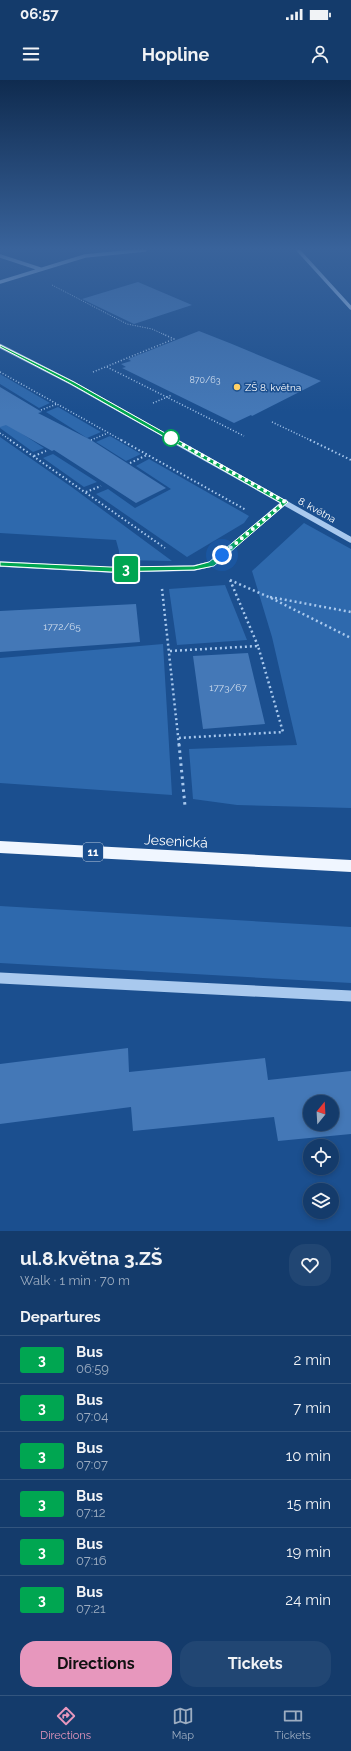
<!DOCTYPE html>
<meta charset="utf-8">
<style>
body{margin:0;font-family:Raleway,sans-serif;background:#214673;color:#f1f3f6;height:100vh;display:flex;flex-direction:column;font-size:15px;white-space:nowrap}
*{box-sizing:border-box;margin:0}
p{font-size:13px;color:#9dadc1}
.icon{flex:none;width:22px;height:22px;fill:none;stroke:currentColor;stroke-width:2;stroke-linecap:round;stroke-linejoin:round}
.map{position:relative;height:1151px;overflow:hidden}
.drawer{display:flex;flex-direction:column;background:#143b6b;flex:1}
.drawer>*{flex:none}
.badge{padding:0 8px;border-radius:3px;font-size:14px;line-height:26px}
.needle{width:26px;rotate:18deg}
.controls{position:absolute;left:303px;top:1015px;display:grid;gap:8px}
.controls a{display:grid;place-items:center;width:36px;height:36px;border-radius:50%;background:#143b6b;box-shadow:0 2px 6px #0003,0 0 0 1px #33557e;font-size:20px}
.you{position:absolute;width:20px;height:20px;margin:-10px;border:3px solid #fff;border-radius:50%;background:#1a73e8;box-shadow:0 0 0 6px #1a73e833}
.map>.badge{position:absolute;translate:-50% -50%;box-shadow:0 0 0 2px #fff}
h2{padding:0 20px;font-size:15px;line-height:36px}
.round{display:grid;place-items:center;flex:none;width:42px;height:42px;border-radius:16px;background:#214673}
.overview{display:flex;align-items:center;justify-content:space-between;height:68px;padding:0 20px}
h1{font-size:19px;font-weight:700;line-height:30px}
.primary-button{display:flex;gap:8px;margin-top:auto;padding:8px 20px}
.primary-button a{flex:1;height:46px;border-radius:16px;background:#e797bd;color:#111;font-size:16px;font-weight:700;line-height:46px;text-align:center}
.primary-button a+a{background:#214673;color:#f1f3f6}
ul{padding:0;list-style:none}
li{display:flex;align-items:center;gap:12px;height:48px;padding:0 20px;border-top:1px solid #33557e}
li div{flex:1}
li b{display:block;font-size:15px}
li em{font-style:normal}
li .badge{min-width:44px;font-weight:700;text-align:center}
.status{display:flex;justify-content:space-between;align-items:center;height:28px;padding:0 20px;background:#143b6b;direction:ltr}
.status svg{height:11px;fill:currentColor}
header{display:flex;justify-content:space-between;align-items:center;height:52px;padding:0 20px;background:#143b6b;font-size:18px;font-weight:700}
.tab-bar{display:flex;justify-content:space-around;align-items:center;height:56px;border-top:1px solid #33557e;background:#143b6b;font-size:11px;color:#9dadc1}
.tab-bar a{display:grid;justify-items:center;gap:2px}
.tab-bar .on{color:#e797bd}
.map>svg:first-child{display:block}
.green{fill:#2e69ad}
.building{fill:#4478b7;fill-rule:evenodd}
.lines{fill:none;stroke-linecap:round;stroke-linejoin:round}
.path-far4{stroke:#a9c9ee;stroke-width:1;stroke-dasharray:1 1.5;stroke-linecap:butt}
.path-far3{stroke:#a9c9ee;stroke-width:1.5;stroke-dasharray:1 2;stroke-linecap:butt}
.path-far2{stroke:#a9c9ee;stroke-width:2;stroke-dasharray:1.5 2.5;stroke-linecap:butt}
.path-far1{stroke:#a9c9ee;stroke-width:2.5;stroke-dasharray:2 3;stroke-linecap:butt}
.path{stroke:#a9c9ee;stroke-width:3;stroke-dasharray:2.5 4;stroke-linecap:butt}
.minor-far3{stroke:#a9c9ee;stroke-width:3.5}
.minor-far2{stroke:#a9c9ee;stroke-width:4.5}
.minor-far1{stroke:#a9c9ee;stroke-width:5.5}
.minor{stroke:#a9c9ee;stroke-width:11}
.major{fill:#f0f6ff;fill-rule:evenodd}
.line{fill:#00a651;stroke:#fff}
.walk{stroke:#fff;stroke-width:4;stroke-dasharray:0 7.2}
.poi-dot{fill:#ffd166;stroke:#1b4f8f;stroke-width:1.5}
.stop-dot{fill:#fff;stroke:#00a651;stroke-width:2}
.labels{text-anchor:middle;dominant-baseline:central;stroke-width:3;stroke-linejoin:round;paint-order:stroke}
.far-number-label{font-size:9px;fill:#d0dded}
.far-poi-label{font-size:10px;fill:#fff;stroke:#1b4f8f;text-anchor:start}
.far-street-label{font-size:10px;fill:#fff;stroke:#1b4f8f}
.number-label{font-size:10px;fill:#d0dded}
.shield{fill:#1b4f8f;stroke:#bbcadd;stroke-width:1}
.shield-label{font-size:11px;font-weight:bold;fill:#fff}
.near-street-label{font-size:14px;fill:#fff;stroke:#1b4f8f}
</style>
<div class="status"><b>06:57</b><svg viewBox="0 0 49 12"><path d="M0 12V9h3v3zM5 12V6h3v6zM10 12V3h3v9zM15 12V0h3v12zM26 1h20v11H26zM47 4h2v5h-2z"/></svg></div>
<header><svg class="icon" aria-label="menu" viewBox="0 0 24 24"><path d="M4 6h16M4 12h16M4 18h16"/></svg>Hopline<svg class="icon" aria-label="person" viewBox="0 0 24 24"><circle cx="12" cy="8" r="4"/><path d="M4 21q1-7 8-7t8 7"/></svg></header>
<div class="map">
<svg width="351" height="1151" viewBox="0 0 351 1151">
<rect width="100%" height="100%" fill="#1b4f8f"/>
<path class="green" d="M0,294l50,29 -11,5 -39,-24z
M58,327l43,25 -14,6 -41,-26z
M4,342l40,26 -11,4 -33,-24v-4z
M110,356l31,18 -15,7 -30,-19z
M0,357l73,51 99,73 -53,-1v-9l-3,-11 -116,-7z
M53,374l44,28 -13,5 -41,-29z
M149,379l100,57 -5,7 -57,34 -91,-63 12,-5 27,19 36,-19 -35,-23z
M304,443l47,26v259l-114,-3 -44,-6 -4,-50 108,-4 -25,-108 -20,-66z
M225,505l22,55 -70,5 -8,-56z
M163,564l9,151 -172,-12v-125z
M0,826l351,21v56l-351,-20z"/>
<path class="building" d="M138,202l54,23 -58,19 -52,-25z
M199,251l33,13 89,37 -69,35 -1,-1 -17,8 -112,-55 4,-1 -5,-3 10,-3 -3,-2z
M0,307l42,25 -4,1 53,27 75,48 -30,15 -82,-53 -2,1 -46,-26 -6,2z
M136,524l4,38 -140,10v-41z
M248,573l17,71 -62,5 -10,-73z
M128,968l1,24 136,-14 3,22 83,-9v63l-73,7 -4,-24 -141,14 -2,-24 -131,17v-60zM310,1022h22v22h-22z"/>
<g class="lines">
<path class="path-far4" d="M52,205l75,39 25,5 13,6"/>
<path class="path-far3" d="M107,287l137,69
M0,292l123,69
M93,292l81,-33 -11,-5
M153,323l19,-8
M41,330l16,-6
M272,342l40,19
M0,353l12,8
M91,360l17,-7"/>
<path class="path-far2" d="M10,360l155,108
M121,360l125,70
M310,360l41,20
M34,376l12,-5
M130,383l17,-8
M86,412l15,-6"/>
<path class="path-far1" d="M230,500l41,18 80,40
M230,500l28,66
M162,509l17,156
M270,517l81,15
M170,571l88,-5 25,86 -105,6"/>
<path class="path" d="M179,664l6,62"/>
<path class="minor-far3" d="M298,170l53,58
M0,176l40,13
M0,202l85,-26 60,-6"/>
<path class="minor-far2" d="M0,266l72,37 103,58"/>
<path class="minor-far1" d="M173,360l178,100
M0,484l111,6 83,-2 17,-4 74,-62"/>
<path class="minor" d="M0,898l351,18"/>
<path class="major" d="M0,761l351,19v12l-351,-19z"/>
</g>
<linearGradient id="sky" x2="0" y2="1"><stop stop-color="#0f2b4f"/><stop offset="0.51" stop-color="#39639b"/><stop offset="1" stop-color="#39639b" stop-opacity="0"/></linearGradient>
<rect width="351" height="331" fill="url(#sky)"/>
<path class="line" d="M0,265l74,37 214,120 -74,64 -20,4 -83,2 -111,-6v-4l111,5 83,-1 15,-4 72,-59 -210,-119 -71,-37z"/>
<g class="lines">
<path class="walk" d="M171,358l114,64 -63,53"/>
</g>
<circle class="poi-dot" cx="237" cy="307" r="4"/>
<circle class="stop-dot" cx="171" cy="358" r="8"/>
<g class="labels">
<g class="far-number-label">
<text x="205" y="300">870/63</text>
</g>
<g class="far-poi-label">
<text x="245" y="307">ZŠ 8. května</text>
</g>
<g class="far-street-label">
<text transform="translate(317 430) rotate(29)">8. května</text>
</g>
<g class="number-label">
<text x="62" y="546">1772/65</text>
<text x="228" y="607">1773/67</text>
</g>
<rect class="shield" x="83" y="763" width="20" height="18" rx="3"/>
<g class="shield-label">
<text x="93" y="772">11</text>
</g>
<g class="near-street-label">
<text transform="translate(176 761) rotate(3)">Jesenická</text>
</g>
</g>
</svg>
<div class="controls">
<a><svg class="needle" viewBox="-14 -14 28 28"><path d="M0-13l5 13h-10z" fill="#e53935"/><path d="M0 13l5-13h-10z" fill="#9dadc1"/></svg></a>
<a><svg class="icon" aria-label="locate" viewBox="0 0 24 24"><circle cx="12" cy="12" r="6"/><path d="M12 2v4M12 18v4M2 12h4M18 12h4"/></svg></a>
<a><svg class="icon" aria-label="layers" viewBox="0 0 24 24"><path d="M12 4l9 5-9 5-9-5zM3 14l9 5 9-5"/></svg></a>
</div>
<div class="you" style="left:222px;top:475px"></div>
<b class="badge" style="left:126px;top:489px;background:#00a651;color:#fff">3</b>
</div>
<section class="drawer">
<div class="overview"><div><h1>ul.8.května 3.ZŠ</h1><p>Walk · 1 min · 70 m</p></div><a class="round"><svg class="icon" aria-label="heart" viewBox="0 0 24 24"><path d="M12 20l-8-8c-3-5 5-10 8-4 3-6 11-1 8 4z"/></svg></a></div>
<h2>Departures</h2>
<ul>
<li><span class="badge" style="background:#00a651;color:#fff">3</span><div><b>Bus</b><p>06:59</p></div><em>2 min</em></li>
<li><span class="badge" style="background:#00a651;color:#fff">3</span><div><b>Bus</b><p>07:04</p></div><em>7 min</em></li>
<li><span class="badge" style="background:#00a651;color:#fff">3</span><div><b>Bus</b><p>07:07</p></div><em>10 min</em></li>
<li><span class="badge" style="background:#00a651;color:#fff">3</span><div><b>Bus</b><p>07:12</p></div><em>15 min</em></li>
<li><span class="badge" style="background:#00a651;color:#fff">3</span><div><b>Bus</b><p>07:16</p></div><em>19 min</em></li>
<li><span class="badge" style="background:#00a651;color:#fff">3</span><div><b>Bus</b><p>07:21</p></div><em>24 min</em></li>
</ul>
<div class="primary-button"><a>Directions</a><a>Tickets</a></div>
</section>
<nav class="tab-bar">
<a class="on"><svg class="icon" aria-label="directions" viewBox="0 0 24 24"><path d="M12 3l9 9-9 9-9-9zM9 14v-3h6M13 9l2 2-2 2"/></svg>Directions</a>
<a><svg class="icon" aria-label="map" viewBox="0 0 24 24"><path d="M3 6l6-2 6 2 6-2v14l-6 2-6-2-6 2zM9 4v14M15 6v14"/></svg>Map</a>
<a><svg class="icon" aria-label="tickets" viewBox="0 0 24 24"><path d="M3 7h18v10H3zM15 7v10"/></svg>Tickets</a>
</nav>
